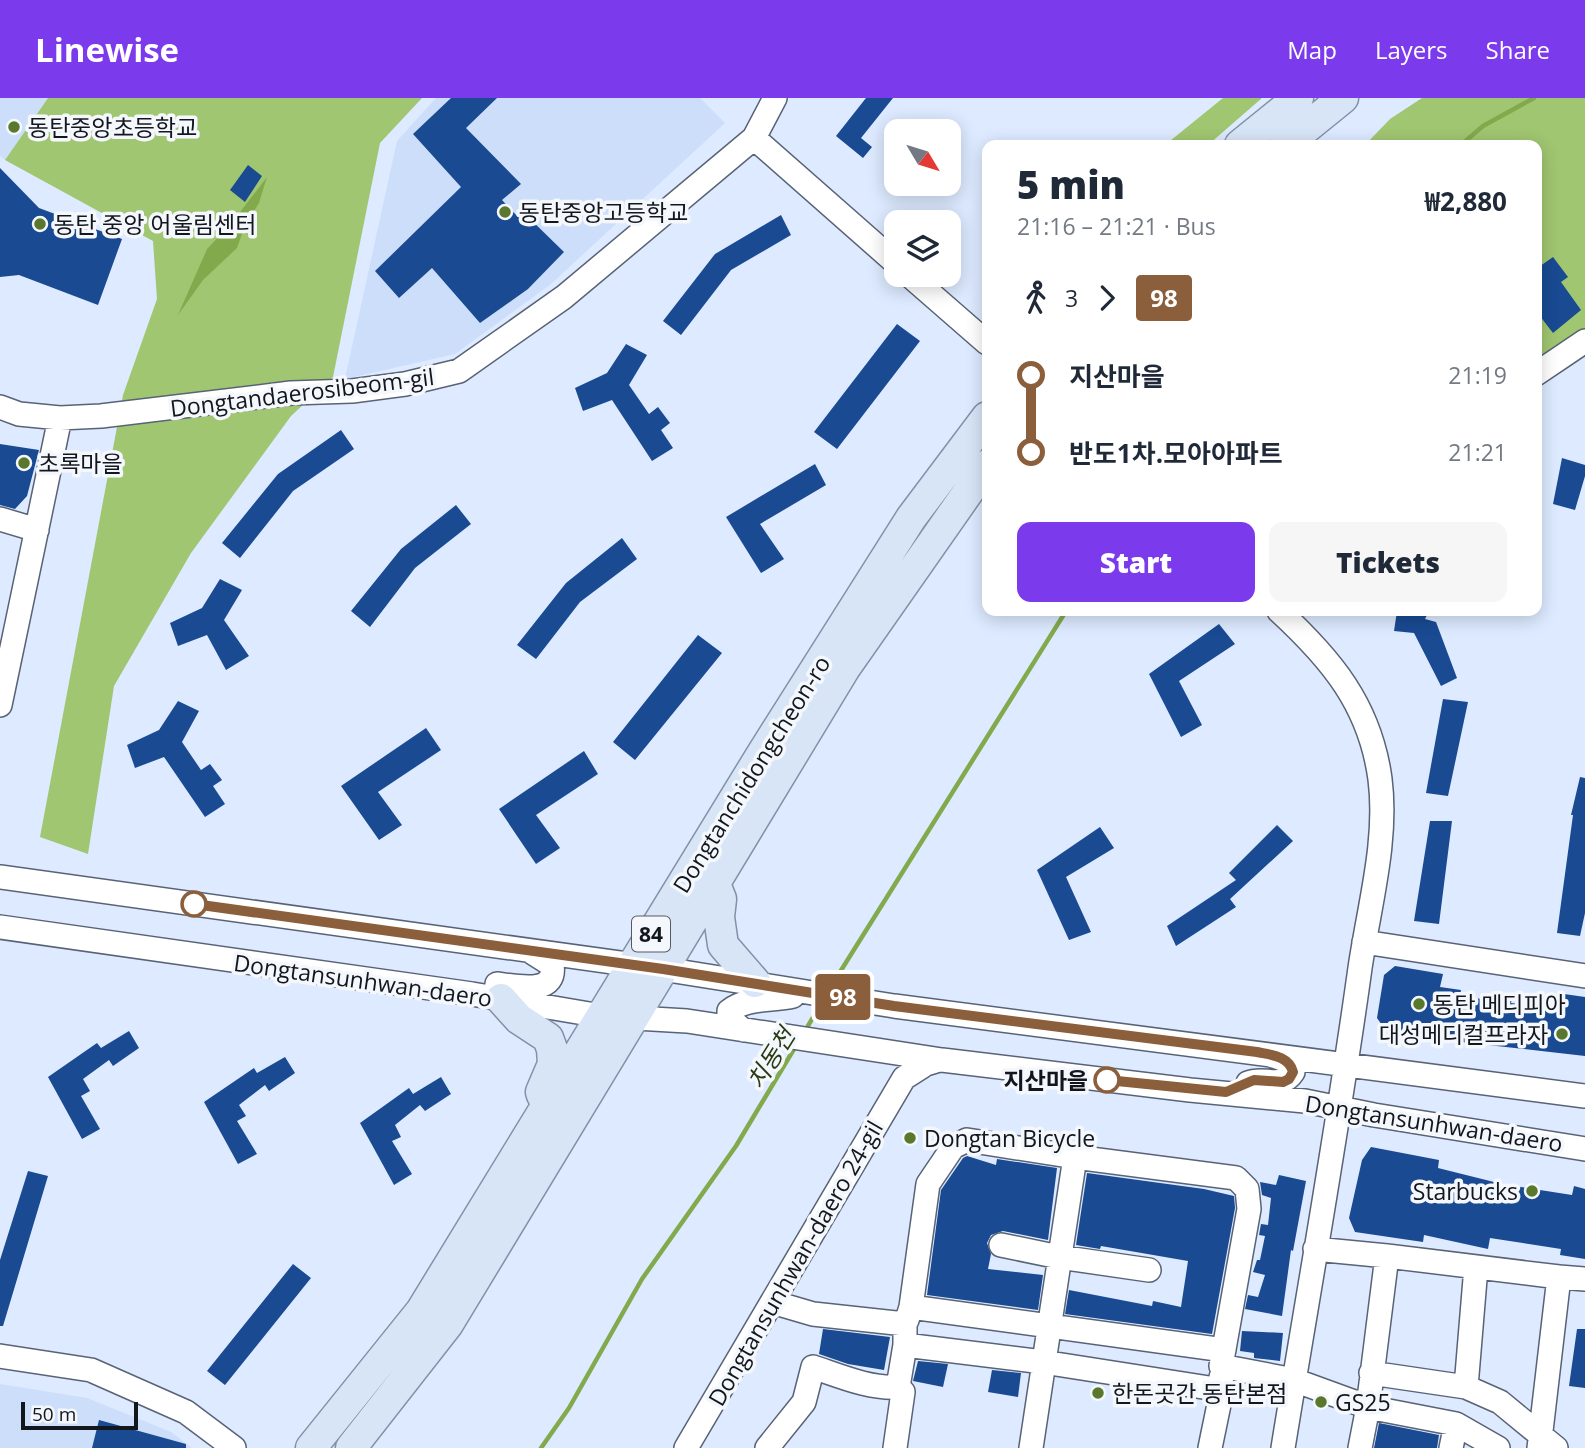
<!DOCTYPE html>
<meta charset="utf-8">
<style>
body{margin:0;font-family:"Open Sans","Noto Sans KR",sans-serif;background:#f6f6f7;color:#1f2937;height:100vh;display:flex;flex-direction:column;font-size:26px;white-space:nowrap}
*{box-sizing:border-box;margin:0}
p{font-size:23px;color:#747a83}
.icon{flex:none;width:38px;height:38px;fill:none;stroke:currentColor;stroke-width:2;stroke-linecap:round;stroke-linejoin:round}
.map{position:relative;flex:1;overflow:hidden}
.details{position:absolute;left:982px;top:42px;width:560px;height:476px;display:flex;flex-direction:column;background:#fff;border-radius:14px;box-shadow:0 4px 18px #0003}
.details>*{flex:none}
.badge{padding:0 14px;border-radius:5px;font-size:24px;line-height:46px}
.needle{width:46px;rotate:128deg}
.fabs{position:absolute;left:884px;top:21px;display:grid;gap:14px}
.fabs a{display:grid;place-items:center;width:77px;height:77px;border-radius:14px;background:#fff;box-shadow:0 4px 18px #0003;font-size:35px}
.scale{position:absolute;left:21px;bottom:18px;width:117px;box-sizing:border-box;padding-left:7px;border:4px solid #12161d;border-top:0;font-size:19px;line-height:24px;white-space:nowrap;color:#12161d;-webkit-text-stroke:5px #f4f7fb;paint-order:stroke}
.map>.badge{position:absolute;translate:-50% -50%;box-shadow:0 0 0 4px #fff}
.legs{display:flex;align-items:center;gap:10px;height:77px;padding:0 35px;font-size:23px}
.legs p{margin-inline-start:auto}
.summary{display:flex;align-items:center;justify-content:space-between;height:119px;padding:0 35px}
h1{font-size:38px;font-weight:800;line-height:52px}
.button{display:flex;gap:14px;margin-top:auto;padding:14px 35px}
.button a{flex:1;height:80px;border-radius:14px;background:#7c3aed;color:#fff;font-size:28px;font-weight:800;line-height:80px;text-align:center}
.button a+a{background:#f6f6f7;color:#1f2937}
ul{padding:0 35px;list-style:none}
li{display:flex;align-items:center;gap:24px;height:77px;font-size:26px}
li i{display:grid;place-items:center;width:10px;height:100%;margin:0 9px;background:currentColor}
li i::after{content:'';width:18px;height:18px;margin:-9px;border:5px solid;border-radius:50%;background:#fff}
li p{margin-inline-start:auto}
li:first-child i{background:linear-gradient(#0000 50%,currentColor 0)}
li:last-child i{background:linear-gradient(currentColor 50%,#0000 0)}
header{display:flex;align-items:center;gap:42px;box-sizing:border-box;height:98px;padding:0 35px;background:#7c3aed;color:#fff}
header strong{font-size:33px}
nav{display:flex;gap:38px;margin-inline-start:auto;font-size:24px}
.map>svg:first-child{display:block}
.built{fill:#ccdef9}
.green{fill:#a0c671}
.water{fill:#82aa4d}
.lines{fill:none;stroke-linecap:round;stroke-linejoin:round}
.stream{stroke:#82aa4d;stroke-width:4.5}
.building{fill:#194a92}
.minor-casing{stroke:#586375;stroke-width:26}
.major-casing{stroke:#8291a7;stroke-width:33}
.minor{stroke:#fff;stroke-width:23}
.major{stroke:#d8e5f7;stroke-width:30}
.line-1-casing{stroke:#fff;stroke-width:16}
.line-1{stroke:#8b5e3c;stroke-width:10}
.poi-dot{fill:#59782e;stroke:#f4f7fb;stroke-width:2.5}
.stop-1-dot{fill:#fff;stroke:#8b5e3c;stroke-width:3.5}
.labels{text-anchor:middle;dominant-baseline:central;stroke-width:7;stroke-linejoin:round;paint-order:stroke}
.shield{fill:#f4f7fb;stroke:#565a60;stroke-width:2}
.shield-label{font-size:21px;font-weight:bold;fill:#12161d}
.poi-label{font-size:23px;fill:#12161d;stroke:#f4f7fb;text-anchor:start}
.street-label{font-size:23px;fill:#12161d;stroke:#f4f7fb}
.stop-label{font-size:23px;font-weight:bold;fill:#12161d;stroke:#f4f7fb;text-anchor:end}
.water-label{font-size:24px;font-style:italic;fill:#2a3a14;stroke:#f4f7fb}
</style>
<header>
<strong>Linewise</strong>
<nav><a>Map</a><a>Layers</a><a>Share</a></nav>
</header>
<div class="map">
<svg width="1585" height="1350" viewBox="0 0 1585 1350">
<rect width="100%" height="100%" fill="#ddeaff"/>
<path class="built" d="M0,0h48l-43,62 -5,-4z
M436,0h264l25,25 -174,161 -96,70 -110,25 52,-238z
M0,1286l87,14 84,34 21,16h-192z"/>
<path class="green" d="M48,0h374l-42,45 -47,234 -42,39 -100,137 -77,133 -26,168 -48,-17 83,-442 34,-96 -4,-58 -148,-81z
M1223,0h39l-54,47h-43z
M1422,0h163v235l-48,35 -1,-223h-171l25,-26z"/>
<path class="water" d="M267,79l-8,26 -15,25 -7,20 -34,32 -25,35 29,-66 24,-25z"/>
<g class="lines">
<path class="stream" d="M1461,47l22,-19 51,-28
M830,890l236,-377
M805,933l17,-29
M541,1350l28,-40 73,-129 94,-133 61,-102"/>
</g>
<path class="building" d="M451,0h46l-31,30 55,56 -19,16 16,17 6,-4 40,39 -36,37 -48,34 -48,-55 -33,30 -24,-27 86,-84 -48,-53z
M866,0h27l-32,40 11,9 -9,11 -27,-22z
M248,67l14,11 -17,26 -15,-12z
M0,70l39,40 83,31 -24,66 -79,-30 -19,2z
M781,117l10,20 -60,35 -50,65 -18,-14 52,-67z
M1553,159l15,20 -7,5 20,28 -28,23 -17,-22v-42z
M897,226l23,17 -83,108 -23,-17z
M626,246l21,11 -18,30 20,29 9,-7 12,16 -9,7 12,18 -21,13 -40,-61 -29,11 -8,-23 32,-15z
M341,332l13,19 -61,42 -53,67 -18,-15 56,-69z
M0,346l39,6 -12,46 -12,13 -15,-4z
M1562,360l23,7v11l-10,34 -22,-6z
M815,366l11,21 -66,39 24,35 -23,14 -35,-56z
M456,407l15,19 -56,44 -45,59 -19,-16 50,-62z
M622,440l15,21 -57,43 -44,57 -19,-14 49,-62z
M220,481l22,11 -18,30 25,36 -23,14 -19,-35 -29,11 -8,-23 32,-15z
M1397,513h32l-4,8 11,3 21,56 -16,8 -27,-53 -20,-2z
M1219,526l16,20 -56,37 23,44 -21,12 -32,-63z
M698,537l24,18 -87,107 -22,-18z
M1443,601l25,3 -20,94 -22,-3z
M178,603l21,10 -17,31 19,28 9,-6 12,16 -9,6 12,18 -20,13 -41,-60 -29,11 -8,-23 32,-15z
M426,630l15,22 -63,42 24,33 -23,15 -38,-54z
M584,653l14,23 -62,41 24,33 -24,16 -37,-55z
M1580,679l5,1v135l-5,23 -23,-3 16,-118h-2z
M1430,723h22l-13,103 -25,-3z
M1277,727l16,16 -63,58 6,8 -60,39 -9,-20 69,-46 -7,-7z
M1100,729l14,21 -48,29 25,55 -22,8 -32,-70z
M1395,868l48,8 -3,13 21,3 -1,6 37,5 1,-6 14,2 -1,6 43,6 3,-16 28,4v59l-133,-15 -66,-10 -9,-13 7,-43z
M129,933l10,17 -26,18 -4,-6 -26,19 7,12 -9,5 19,33 -18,10 -34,-62 49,-34 4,5z
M285,959l10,16 -26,18 -4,-6 -26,20 7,11 -9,5 20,33 -19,10 -34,-62 50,-34 3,5z
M441,979l10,17 -26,17 -5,-6 -25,20 6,12 -9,4 20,33 -18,11 -34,-62 49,-35 4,6z
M1371,1049l68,13 -1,8 64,16 70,11 2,-9 11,3v70l-25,-4 1,-6 -71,-11 -2,11 -64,-14 -1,7 -68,-10 -6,-14 13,-58z
M967,1058l29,9 1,-6 60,9 -9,72 -45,-9 -12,4 -4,8 4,11 -3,15 55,6 -5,35 -111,-15 14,-105 22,-32z
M28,1073l20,5 -45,150h-3v-66z
M1087,1075l117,16 30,7 1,12 -23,126 -147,-20 4,-24 83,16 1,-5 28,6 7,-46 -87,-15 -1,3 -24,-4z
M1279,1077l27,6 -13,70 -2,-1 -9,66 -37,-7 3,-14 10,2 7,-22 -12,-3 4,-12h3l5,-24 -6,-1 2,-11 7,1 3,-27 -9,-3 -2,-13 16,3z
M293,1166l18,14 -86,107 -18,-14z
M823,1231l67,8 -6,33 -36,-6 -29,-10z
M1577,1231h8v59l-16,-2z
M1242,1233l41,2 -3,28 -26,-3v-5l-14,-2z
M918,1263l30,3 -5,23 -30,-6z
M992,1272l29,3 -3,24 -30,-5z
M99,1322l87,24v4h-94z
M1379,1325l60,12 -2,13h-63z"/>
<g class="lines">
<defs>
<path id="minor" d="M754,40l142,125
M909,177l78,68
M1536,276l49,-33
M0,309l19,7 41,4 41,-2 190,-23 61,-2 53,-7 54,-13 105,-74 190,-159 21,-40
M0,421l37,11
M1279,513c52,48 91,94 101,168 8,62 -11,127 -20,189 -22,160 -51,320 -77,480
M0,607l60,-287
M0,779l663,92 231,37 691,90
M0,829l472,67 129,22 86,5 255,39 248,30 115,11 69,14 211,34
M1364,844l221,34
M497,886c19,2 60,12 55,-19l-19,-12
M743,932l-14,-12v-7c18,-14 43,-10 64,-15
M1248,985c16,-7 34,7 45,-11 -3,-11 -10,-13 -20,-16
M1001,1147l58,12 90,13
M1315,1151l72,7
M1559,1179l26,2
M911,1209l17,-123 25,-37 14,-7 108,17 161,21 11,11 2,20 -28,157 73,14 74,27 88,17 -5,24
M907,1222l4,-13 313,43
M905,1247l138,17 179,28
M0,1258l91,14 95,42 48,36
M1371,1275l95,14 34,15 56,46
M1466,1289l10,-120
M1456,1326l42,24
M686,1350l218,-370 22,-14 13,-4
M767,1350l37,-46 9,-35c27,9 57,22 85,20l7,-42v-21l-92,-10 -41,-12
M895,1350l8,-56 -5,-5
M1031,1350l44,-291
M1210,1350l12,-58 -1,-13
M1360,1350l8,-41 19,-151 172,21 -20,171"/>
<path id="major" d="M1240,47l58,-47
M1285,47l58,-47
M715,786l6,15 -2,18 4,28 32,37
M501,901l18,20 29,19 4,11 1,15 -12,28 1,3
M311,1350l110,-137 342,-559 148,-234 76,-101
M351,1350l97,-124 397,-656 142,-203"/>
</defs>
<use href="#minor" class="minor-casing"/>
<use href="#major" class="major-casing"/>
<use href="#minor" class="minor"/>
<use href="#major" class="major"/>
</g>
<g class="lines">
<defs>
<path id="line-1" d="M194,806l469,65 231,37 363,46c14,3 32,4 36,20l-4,7 -6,3 -29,-2 -28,12 -119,-12"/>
</defs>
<use href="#line-1" class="line-1-casing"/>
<use href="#line-1" class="line-1"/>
</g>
<g class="poi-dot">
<circle cx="14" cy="29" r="7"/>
<circle cx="505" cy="114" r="7"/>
<circle cx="40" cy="126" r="7"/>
<circle cx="24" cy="365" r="7"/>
<circle cx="1419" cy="906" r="7"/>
<circle cx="1562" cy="936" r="7"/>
<circle cx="910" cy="1040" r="7"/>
<circle cx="1532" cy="1093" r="7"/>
<circle cx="1098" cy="1295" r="7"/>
<circle cx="1321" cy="1304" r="7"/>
</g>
<g class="stop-1-dot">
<circle cx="194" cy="806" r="12"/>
<circle cx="1107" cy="982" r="12"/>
</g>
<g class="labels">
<rect class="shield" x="632" y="818.5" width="38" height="35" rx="5"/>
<g class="shield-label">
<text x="651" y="836">84</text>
</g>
<g class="poi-label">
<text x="28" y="29">동탄중앙초등학교</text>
<text x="519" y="114">동탄중앙고등학교</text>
<text x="54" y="126">동탄 중앙 어울림센터</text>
<text x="38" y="365">초록마을</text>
<text x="1433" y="906">동탄 메디피아</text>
<text x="1548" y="936" text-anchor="end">대성메디컬프라자</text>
<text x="924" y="1040">Dongtan Bicycle</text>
<text x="1518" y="1093" text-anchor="end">Starbucks</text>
<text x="1112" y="1295">한돈곳간 동탄본점</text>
<text x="1335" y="1304">GS25</text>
</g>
<g class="street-label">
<text transform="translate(302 294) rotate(-7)">Dongtandaerosibeom-gil</text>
<text transform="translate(751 676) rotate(-58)">Dongtanchidongcheon-ro</text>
<text transform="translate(363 882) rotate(8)">Dongtansunhwan-daero</text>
<text transform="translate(1434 1025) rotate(9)">Dongtansunhwan-daero</text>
<text transform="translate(795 1165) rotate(-60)">Dongtansunhwan-daero 24-gil</text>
</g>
<g class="stop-label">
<text x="1088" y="982">지산마을</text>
</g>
<g class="water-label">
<text transform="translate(770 960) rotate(-58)">치동천</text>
</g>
</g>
</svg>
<div class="fabs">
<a><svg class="needle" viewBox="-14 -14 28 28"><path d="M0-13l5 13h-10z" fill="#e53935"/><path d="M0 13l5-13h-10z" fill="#747a83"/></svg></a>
<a><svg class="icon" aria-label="layers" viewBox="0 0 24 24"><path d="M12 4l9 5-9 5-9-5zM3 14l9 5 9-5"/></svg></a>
</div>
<div class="scale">50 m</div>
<b class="badge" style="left:843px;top:899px;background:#8b5e3c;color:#fff">98</b>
<section class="details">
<div class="summary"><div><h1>5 min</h1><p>21:16 – 21:21 · Bus</p></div><b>₩2,880</b></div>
<div class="legs"><svg class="icon" aria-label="walk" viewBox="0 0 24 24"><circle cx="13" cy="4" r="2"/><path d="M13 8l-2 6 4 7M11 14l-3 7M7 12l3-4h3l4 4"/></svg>3<svg class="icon" aria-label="forward" viewBox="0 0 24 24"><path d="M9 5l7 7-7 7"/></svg><b class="badge" style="background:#8b5e3c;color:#fff">98</b></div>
<ul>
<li><i style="color:#8b5e3c"></i><b>지산마을</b><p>21:19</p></li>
<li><i style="color:#8b5e3c"></i><b>반도1차.모아아파트</b><p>21:21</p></li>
</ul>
<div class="button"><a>Start</a><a>Tickets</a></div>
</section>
</div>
